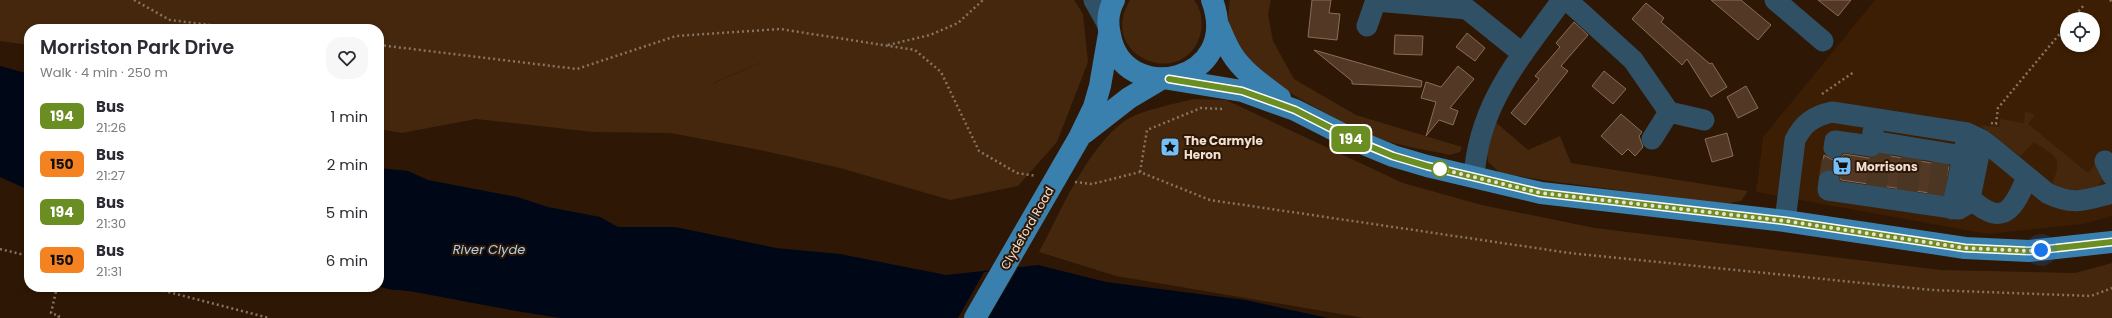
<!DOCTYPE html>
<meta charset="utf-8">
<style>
body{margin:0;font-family:Poppins,sans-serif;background:#f7f7f7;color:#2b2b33;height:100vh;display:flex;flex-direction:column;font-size:15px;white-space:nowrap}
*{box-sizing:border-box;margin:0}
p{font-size:13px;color:#7c7c81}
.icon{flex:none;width:22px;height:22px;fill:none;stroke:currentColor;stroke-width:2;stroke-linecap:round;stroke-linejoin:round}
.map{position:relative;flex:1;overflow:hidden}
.drawer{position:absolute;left:24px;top:24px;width:360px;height:268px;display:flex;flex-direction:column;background:#fff;border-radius:16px;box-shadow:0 2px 6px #0003}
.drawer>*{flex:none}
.badge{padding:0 8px;border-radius:6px;font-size:14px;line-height:26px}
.fabs{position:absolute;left:2060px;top:12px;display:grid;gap:8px}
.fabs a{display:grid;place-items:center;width:40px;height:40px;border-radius:50%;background:#fff;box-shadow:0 2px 6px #0003;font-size:20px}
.you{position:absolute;width:20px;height:20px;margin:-10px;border:3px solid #fff;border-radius:50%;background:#1a73e8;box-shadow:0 0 0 6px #1a73e833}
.map>.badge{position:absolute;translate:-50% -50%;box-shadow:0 0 0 2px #fff}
.round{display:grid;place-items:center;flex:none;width:42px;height:42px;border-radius:16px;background:#f7f7f7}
.headline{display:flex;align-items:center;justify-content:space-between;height:68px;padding:0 16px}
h1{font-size:19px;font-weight:600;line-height:30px}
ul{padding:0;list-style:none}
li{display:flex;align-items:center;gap:12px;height:48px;padding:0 16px}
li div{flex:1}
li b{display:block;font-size:15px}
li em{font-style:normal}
li .badge{min-width:44px;font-weight:700;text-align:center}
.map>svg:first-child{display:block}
.built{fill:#3b1e04;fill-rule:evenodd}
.green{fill:#44270d;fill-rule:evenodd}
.water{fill:#000717}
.pier{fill:#2e1704}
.building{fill:#533925;stroke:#896d57}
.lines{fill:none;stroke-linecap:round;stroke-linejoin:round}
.minor-tunnel{stroke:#4b3523;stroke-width:21;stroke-dasharray:21 10;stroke-linecap:butt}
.path{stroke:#877463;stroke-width:2.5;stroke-dasharray:2 3;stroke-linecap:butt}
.minor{stroke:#305066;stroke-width:21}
.major{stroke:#3a80af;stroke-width:22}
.line-casing{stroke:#fff;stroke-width:9}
.line{stroke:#6b8e23;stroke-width:6}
.walk{stroke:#f0e0d3;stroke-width:4;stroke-dasharray:0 7.2}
.stop-dot{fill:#fff;stroke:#6b8e23;stroke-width:2}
.labels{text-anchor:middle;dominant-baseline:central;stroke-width:4;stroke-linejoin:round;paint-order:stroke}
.poi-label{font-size:12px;font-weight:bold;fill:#f0e0d3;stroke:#2e1704;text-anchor:start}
.street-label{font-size:12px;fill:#f0e0d3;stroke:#2e1704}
.water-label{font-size:13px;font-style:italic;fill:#a9d0ee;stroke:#2e1704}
</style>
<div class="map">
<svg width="2112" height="318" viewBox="0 0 2112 318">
<rect width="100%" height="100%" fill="#2e1704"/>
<path class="built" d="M1875,0h237v216l-28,8 -97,10 -231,-42 7,-55zM2067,19h26v26h-26z"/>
<path class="green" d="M0,0h1074l9,14 5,48 -31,80 -39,44 -68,14 -110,-32 -85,-19 -85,-16 -77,-1 -117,-13 -74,14 -23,-4v-100h-350v16l-29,-4zM778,55l-64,28h-1z
M1130,0h64c7,8 9,22 7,32 -15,61 -106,25 -71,-32z
M1230,0h41l-3,14 5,27 21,38 62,36 106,32 -2,5 -10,3c-23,-5 -55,-10 -76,-18 -31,-13 -125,-62 -140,-90 -8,-15 -6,-31 -4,-47z
M1193,99l33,1 177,83 79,22 113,23 346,42 134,3 37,-10v55h-748l-248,-42 -77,-24c22,-41 48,-105 87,-132 16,-10 48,-16 67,-21z
M2025,111l10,4 -7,9 60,49 7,-9 8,14 -4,7c-18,6 -30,8 -47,-2 12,-27 3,-26 -18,-41l-14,14 -40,-31 19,2 1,-8 24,4z
M1492,119l36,31 32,-14 11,27 177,28 -7,10 -18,3 -174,-23 -49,-8 -12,-11 -1,-9z"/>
<path class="water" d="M0,66l29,8v116l-29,-13z
M379,168l29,3 20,9 89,17 31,10 52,10 18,10h57l101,21 64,6 106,21 92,-10 68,17 139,18 83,18h-767c-49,-7 -97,-17 -146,-26 -13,-3 -24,0 -36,-6z"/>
<path class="pier" d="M1018,268l-30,50h-30l26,-46z"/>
<path class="building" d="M1312,0h19l-2,13 11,1 -3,26 -29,-3z
M1711,0h30l30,25 -13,15z
M1818,0h33l-13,16z
M1646,3l18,15 -3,4 49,42 2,-1 15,24 -16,10 -24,-38 -5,6 -50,-46z
M1574,22l14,13 -27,31 7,5 -43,54 -14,-12 28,-34 -4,-3 25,-29 -4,-4z
M1467,33l18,15 -10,13 -19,-14z
M1395,35l28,1 -1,19 -28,-1z
M1314,50l108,31 -1,6 -69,-3v-3z
M1458,66l16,13 -24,29 8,3 -5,14 -14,-5 -13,16 10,-34 -15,-4 5,-16 15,5z
M1604,71l22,18 -13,15 -21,-18z
M1746,86l12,22 -20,10 -11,-21z
M1621,114l21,18 -3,4 4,11 -8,9 -7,-7 -6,6 -21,-19z
M1727,133l6,23 -21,6 -7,-23z
M1844,154l25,4 10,-4 70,12 -6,29 -102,-15 -5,-9 -6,-2 -8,2 2,-16 9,5 6,-1z"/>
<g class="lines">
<path class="minor-tunnel" d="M1869,162l79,9
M1867,177l79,11
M1829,181l5,-33"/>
<path class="path" d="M134,0l36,20 74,9
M2110,0l2,2
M2072,19l12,-14
M379,45l198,24 99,-33 104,-7 135,21 26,22 38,79 38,22 19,3
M888,45l42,-10 28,-12 25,-23
M1822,94l32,-22
M1991,123l5,1 2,-16 69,-83
M1140,172l7,-42 54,-22 23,1
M1075,182l17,2 48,-12 70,28 360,53 361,37 160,6 21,-8
M0,249l29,7
M57,287l-6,26 8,3 -1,2
M149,287l120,31"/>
<path class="minor" d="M1094,0l14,25
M1567,0l66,60 36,52
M1775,0l48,41
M1376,1l91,8 56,45
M1367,26l9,-26
M1652,139l17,-27 35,8
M1872,141l91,15
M1834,148l1,-7 36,5 2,-14
M2105,161l7,14
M1474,177c5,-75 47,-120 88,-177
M1829,181l-1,9 131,19 10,-6 13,-63
M1970,198c33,31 44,11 57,-21
M1952,209l14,-67
M1785,221l10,-81c8,-16 18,-24 37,-28l135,21 15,7 13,10 52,43c26,13 39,7 65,0"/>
<path class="major" d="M1114,0c-6,11 -7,23 -4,35 13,73 133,48 102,-35
M1217,23c5,10 9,22 15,31 11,18 31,31 48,44
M1169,79l73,12 53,19 57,29 41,17 34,10 114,27 244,28 180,27 64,3 83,-9
M1084,133l45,-35 32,-19
M975,318l104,-180 15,-31 6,-21 9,-52"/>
</g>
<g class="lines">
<defs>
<path id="line" d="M1169,79l73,12 53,19 57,29 41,17 34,10 114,27 245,28 179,27 64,3 83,-9"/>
</defs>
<use href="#line" class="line-casing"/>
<use href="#line" class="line"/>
<path class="walk" d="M1440,169l101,24 245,28 179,27 64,3 12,-1"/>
</g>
<defs>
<symbol id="sight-square" viewBox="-11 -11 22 22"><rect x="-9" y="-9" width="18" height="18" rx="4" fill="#74c0f6" stroke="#2e1704"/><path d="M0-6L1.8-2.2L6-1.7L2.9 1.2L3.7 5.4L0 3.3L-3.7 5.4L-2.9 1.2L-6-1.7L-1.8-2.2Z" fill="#111"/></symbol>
<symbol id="supermarket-square" viewBox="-11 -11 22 22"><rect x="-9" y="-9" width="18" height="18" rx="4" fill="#74c0f6" stroke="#2e1704"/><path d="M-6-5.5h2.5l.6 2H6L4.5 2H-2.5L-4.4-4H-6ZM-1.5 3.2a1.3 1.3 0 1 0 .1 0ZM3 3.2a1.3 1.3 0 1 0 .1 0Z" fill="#111"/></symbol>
</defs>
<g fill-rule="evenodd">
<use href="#sight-square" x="1159" y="136" width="22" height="22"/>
<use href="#supermarket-square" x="1831" y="155" width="22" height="22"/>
</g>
<circle class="stop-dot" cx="1440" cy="169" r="8"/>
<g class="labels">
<g class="poi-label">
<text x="1184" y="140">The Carmyle<tspan x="1184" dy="14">Heron</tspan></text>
<text x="1856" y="166">Morrisons</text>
</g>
<g class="street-label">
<text transform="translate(1027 228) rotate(-60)">Clydeford Road</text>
</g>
<g class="water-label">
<text x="489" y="249">River Clyde</text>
</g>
</g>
</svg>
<div class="fabs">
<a><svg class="icon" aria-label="locate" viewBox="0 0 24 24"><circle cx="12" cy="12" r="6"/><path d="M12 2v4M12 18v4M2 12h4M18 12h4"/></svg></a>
</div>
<div class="you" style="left:2041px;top:250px"></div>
<b class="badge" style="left:1351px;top:139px;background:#6b8e23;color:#fff">194</b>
<section class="drawer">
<div class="headline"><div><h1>Morriston Park Drive</h1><p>Walk · 4 min · 250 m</p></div><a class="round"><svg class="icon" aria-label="heart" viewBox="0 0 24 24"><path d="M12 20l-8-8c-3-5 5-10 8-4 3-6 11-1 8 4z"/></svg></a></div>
<ul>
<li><span class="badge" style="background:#6b8e23;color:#fff">194</span><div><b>Bus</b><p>21:26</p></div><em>1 min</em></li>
<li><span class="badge" style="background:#f58220;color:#111">150</span><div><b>Bus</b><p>21:27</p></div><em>2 min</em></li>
<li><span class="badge" style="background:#6b8e23;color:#fff">194</span><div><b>Bus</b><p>21:30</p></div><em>5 min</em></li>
<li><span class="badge" style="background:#f58220;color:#111">150</span><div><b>Bus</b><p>21:31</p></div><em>6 min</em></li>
</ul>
</section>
</div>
